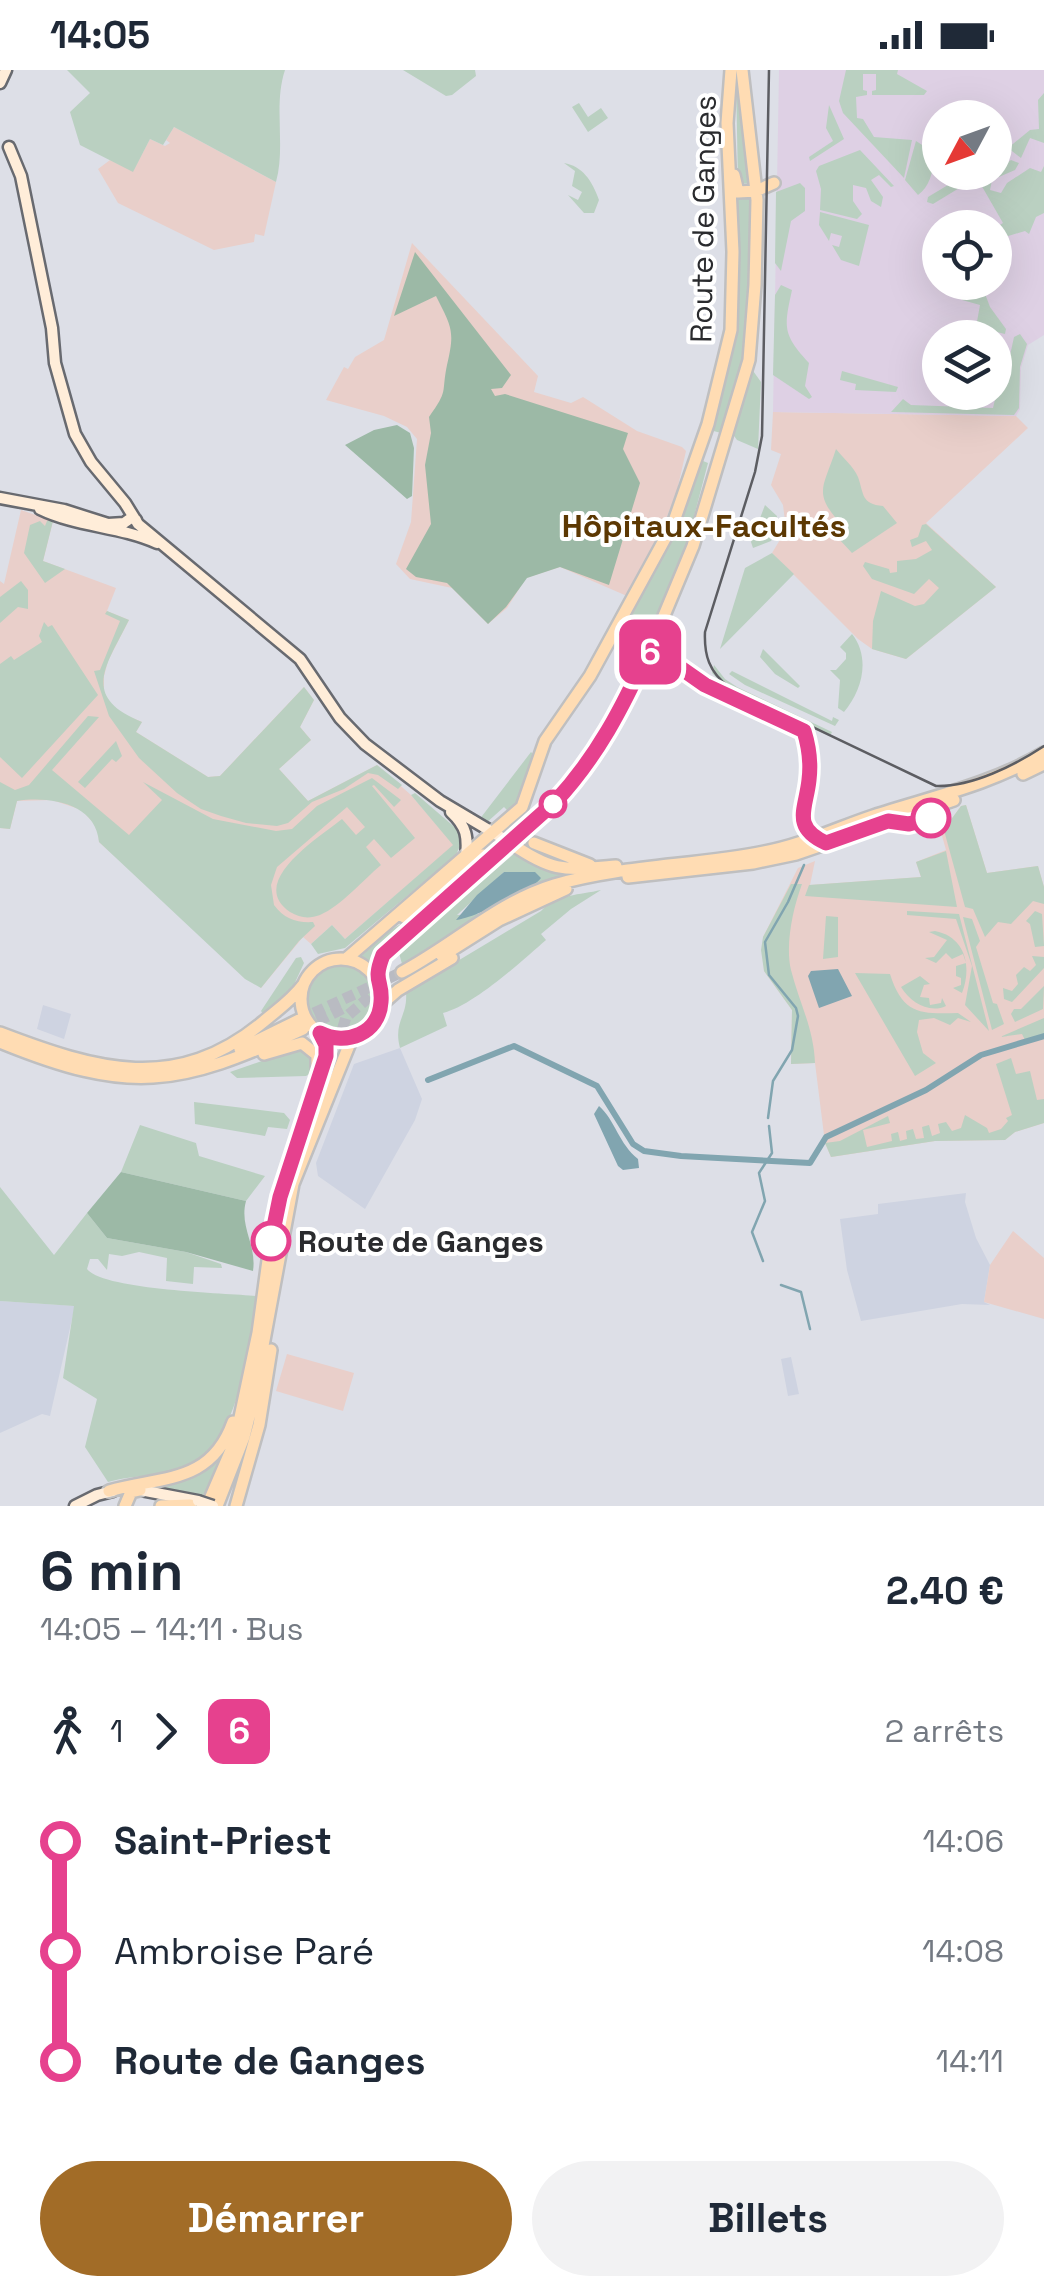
<!DOCTYPE html>
<html lang="fr">
<meta charset="utf-8">
<style>
body{margin:0;font-family:"Space Grotesk",sans-serif;background:#f2f2f3;color:#1f2937;height:100vh;display:flex;flex-direction:column;font-size:38px;white-space:nowrap}
*{box-sizing:border-box;margin:0}
p{font-size:32px;color:#747a83}
.icon{flex:none;width:55px;height:55px;fill:none;stroke:currentColor;stroke-width:2;stroke-linecap:round;stroke-linejoin:round}
.map{position:relative;height:1436px;overflow:hidden}
.sheet{display:flex;flex-direction:column;background:#fff;flex:1}
.sheet>*{flex:none}
.badge{padding:0 20px;border-radius:15px;font-size:35px;line-height:65px}
.needle{width:65px;rotate:229deg}
.tools{position:absolute;left:922px;top:30px;display:grid;gap:20px}
.tools a{display:grid;place-items:center;width:90px;height:90px;border-radius:50%;background:#fff;box-shadow:0 10px 40px #0002;font-size:50px}
.map>.badge{position:absolute;translate:-50% -50%;box-shadow:0 0 0 5px #fff}
.legs{display:flex;align-items:center;gap:15px;height:110px;padding:0 40px;font-size:32px}
.legs p{margin-inline-start:auto}
.overview{display:flex;align-items:center;justify-content:space-between;height:170px;padding:0 40px}
h1{font-size:55px;font-weight:700;line-height:75px}
.primary-button{display:flex;gap:20px;margin-top:auto;padding:20px 40px}
.primary-button a{flex:1;height:115px;border-radius:60px;background:#a26c27;color:#fff;font-size:40px;font-weight:700;line-height:115px;text-align:center}
.primary-button a+a{background:#f2f2f3;color:#1f2937}
ul{padding:0 40px;list-style:none}
li{display:flex;align-items:center;gap:35px;height:110px;font-size:38px}
li i{display:grid;place-items:center;width:15px;height:100%;margin:0 12px;background:currentColor}
li i::after{content:'';width:25px;height:25px;margin:-12px;border:8px solid;border-radius:50%;background:#fff}
li p{margin-inline-start:auto}
li:first-child i{background:linear-gradient(#0000 50%,currentColor 0)}
li:last-child i{background:linear-gradient(currentColor 50%,#0000 0)}
.status{display:flex;justify-content:space-between;align-items:center;height:70px;padding:0 50px;background:#fff;direction:ltr}
.status svg{height:28px;fill:currentColor}
.map>svg:first-child{display:block}
.built{fill:#ced3e1}
.education{fill:#e9cfca}
.medical{fill:#ded0e4;fill-rule:evenodd}
.green{fill:#bad0c1;fill-rule:evenodd}
.forest{fill:#9cb9a6}
.water{fill:#81a5b0}
.lines{fill:none;stroke-linecap:round;stroke-linejoin:round}
.stream{stroke:#81a5b0;stroke-width:2.5}
.canal{stroke:#81a5b0;stroke-width:6}
.primary-tunnel{stroke:#b9bbc2;stroke-width:11;stroke-dasharray:11 5.5;stroke-linecap:butt}
.secondary-casing{stroke:#686a70;stroke-width:15}
.primary-casing{stroke:#bfbfc0;stroke-width:16}
.secondary{stroke:#ffedd9;stroke-width:10}
.primary{stroke:#ffdcb3;stroke-width:11}
.tram{stroke:#5c5d62;stroke-width:2.5}
.secondary-bridge-casing{stroke:#686a70;stroke-width:15;stroke-linecap:butt}
.secondary-bridge{stroke:#ffedd9;stroke-width:10}
.line-1-casing{stroke:#fff;stroke-width:22}
.line-1{stroke:#e6418e;stroke-width:15}
.stop-1-dot{fill:#fff;stroke:#e6418e;stroke-width:5}
.labels{text-anchor:middle;dominant-baseline:central;stroke-width:8;stroke-linejoin:round;paint-order:stroke}
.street-label{font-size:30px;fill:#2a2b2e;stroke:#fff}
.stop-label{font-size:30px;font-weight:bold;fill:#2a2b2e;stroke:#fff;text-anchor:start}
.neighbourhood-label{font-size:32px;font-weight:bold;fill:#5c3803;stroke:#fff}
</style>
<div class="status"><b>14:05</b><svg viewBox="0 0 49 12"><path d="M0 12V9h3v3zM5 12V6h3v6zM10 12V3h3v9zM15 12V0h3v12zM26 1h20v11H26zM47 4h2v5h-2z"/></svg></div>
<div class="map">
<svg width="1044" height="1436" viewBox="0 0 1044 1436">
<rect width="100%" height="100%" fill="#dddfe7"/>
<path class="built" d="M43,935l28,9 -7,25 -27,-10z
M400,978l22,51 -7,21 -50,89 -47,-33 -2,-13 38,-99z
M966,1123l-1,9 11,36 14,27 -6,37 6,3 -28,-1 -101,17 -14,-51 -7,-51 38,-5v-10z
M0,1231l75,5 -25,110 -8,-2 -42,19z
M791,1287l8,37 -11,2 -7,-37z"/>
<path class="education" d="M174,57l102,55 -12,54 -9,-2 -1,8 -40,8 -96,-47 -20,-34 12,-9 23,11 17,-32 15,7 5,-3 -4,-3z
M412,173l126,133 -4,16 37,11 12,-6 54,34 45,16 4,4 -10,44 -24,57 -25,44 -67,-29 -34,11 -19,30 -19,16 -36,-36 -42,-9 -14,-15 15,-42 6,-83 -10,-12 -23,-11 -58,-16 18,-33 4,2 7,-12 29,-17z
M773,342l243,4 12,12 -102,95 70,64 -90,72 -34,-10 -14,-10 -86,-86 9,-15 4,-17 -2,-16 -12,-20 10,-31 -10,-4z
M21,440l32,11 -10,40 73,27 -9,23 22,9 -21,41 -4,15v18l12,17 26,11 -6,10 72,45 12,-1 84,-89 10,13 -14,27 11,13 -32,29 29,32 69,-36 34,30 43,50 -109,94 -13,-14 -21,19 -8,-7 -42,51 -162,-146 -1,-14 -16,-18 -30,-10 -35,1 -7,28 -10,-1v-247l4,3z
M966,735l21,68 51,-7 6,21v236l-29,9 -10,8 -70,1 -104,16 -6,-14 -10,-80 -24,1 1,-54 -28,-39 -1,-34 35,-69 17,-7 -5,24 111,-8 -5,-15 30,-12 -7,-25 11,-4 11,-15z
M1013,1161l31,27v61l-60,-17 6,-37z
M287,1284l67,19 -11,38 -67,-20z"/>
<path class="medical" d="M779,0h265v265l-16,10 -7,23 -1,41 -4,7 -243,-4zM940,48h55v54h-55zM940,158h55v54h-55zM940,268h55v54h-55z"/>
<path class="green" d="M67,0h218c-12,36 1,76 -9,112l-102,-55 -11,18 -13,-6 -17,33 -53,-27 -10,-33 20,-19z
M403,0h72l1,6 -24,19 -6,1z
M846,0h52l-1,4 30,17 -3,4h-52v-4l4,-1v-16h-13v16l4,1v4l-11,2 1,21 6,1 11,18 38,3 -8,38 -61,-65 -4,-12z
M736,10l2,1 12,103 -12,-1z
M1044,23v50l-14,-5 -9,20 -13,-10 22,-18 9,-1 -1,-29z
M579,33l9,14 13,-9 7,10 -20,14 -16,-25z
M829,35l15,34 -34,22 -1,-4 24,-16 -7,-13z
M916,71l17,11c2,14 -2,34 -15,43l-13,-15z
M860,80l34,36 -3,1 -12,-12 -8,5 12,17 -2,10 -10,-6 -5,-13 -13,-3v16l9,13 -5,5 -37,-9 1,-21 -5,-18 3,-5z
M1011,90l8,3 -4,7 -23,10 -2,10 11,3 6,-10 23,-15 11,4 3,-6v47l-8,4 -7,17 -4,-3 -20,6v5l-10,7v-21l8,-5 -23,-40z
M564,93c18,3 28,17 35,37l-5,13h-10l-16,-18 10,5 4,-8 -10,-6 3,-15z
M968,103h16l-51,31 -6,-2 1,-5z
M800,113l5,5v23l-14,10 -10,50 -6,-8 1,-71z
M750,128l-2,132 -10,50 -17,53 -11,-3 19,-72 3,-159z
M820,142l49,13 -10,41 -18,-6 -9,-15 7,2 3,-11 -11,-3 -2,8 -10,-16z
M966,213h15l9,24 16,22 -1,5 -29,-7 4,-22 -18,-5z
M781,215l11,5c-8,37 -10,44 17,73l-4,23 7,11 -3,2 -36,-24 2,-80z
M1020,264l7,10 -7,23 -1,41 -5,7 -123,-3 12,-13 8,6 82,3 4,-17 5,1 12,-55z
M751,298l10,14 -3,67 -21,-9 -5,-7z
M842,301l56,16 -2,5 -41,-2 1,-6 -16,-4z
M836,379c6,8 18,18 22,28 6,17 3,27 25,29l14,17 -45,30 -13,-14 4,-13c-31,-33 -20,-37 -7,-77z
M698,389l10,4 -22,84 -39,95 -27,-13z
M765,435l12,11 1,14 -7,11 -18,7 -2,-6z
M40,451l5,5 2,-5h6l-10,40 22,8 -20,14 -21,-30 6,-28z
M926,454l70,63 -90,72 -34,-10 1,-28 8,-30 34,15 9,-2 15,-16 -10,-9 -15,15 -42,-15 -9,-13 2,-4 24,7 1,4 7,-1v-11l19,-2 16,-9 -6,-9 -14,6 -2,-7 8,-3 4,-12z
M772,483l22,21 -74,75 25,-81z
M21,511l7,9v19l-10,-2 -18,16v-26z
M107,541l22,9c-23,46 -49,77 13,102l-6,10 72,45 12,-1 84,-89 10,13 -14,27 11,13 -32,29 29,32 69,-36 25,20 -4,4 -20,-14 -10,-2 -24,16 -32,13 -24,21 -11,3 -31,-3 -25,-7 -20,-7 -24,-16 -38,-35 -30,-42 -15,-45 6,-1 20,-49 -15,-7z
M44,552l4,5 4,-2 46,70 -76,83 -22,-21v-93l11,-8 3,4 28,-18 -3,-6z
M852,564c19,24 10,57 -8,78l-6,-4 2,-28 -10,-10h6l10,-11v-6l-6,-6z
M763,579l37,37 -2,2 -23,-14 -15,-17z
M714,595l11,14 12,8 95,45 -2,4 -102,-47 -16,-16z
M732,601l100,50 1,-4 6,3 -4,6 -90,-41 -16,-11z
M88,646l11,1 -47,53 77,65 33,-35 -19,-18 70,37 63,12 16,-2 25,-23 55,-28 29,22 -7,7 -20,-22 -2,1 43,52 -24,20 -17,-19 -8,8 15,18c-18,15 -40,41 -61,50 -11,4 -20,3 -30,-3 -44,-30 30,-75 52,-93l14,16 9,-8 -18,-20 -70,60 -6,18 3,20c10,14 23,18 39,17l2,4 -16,15 -38,47 -16,-9 -146,-137c-3,-39 -50,-46 -82,-41l-7,28 -10,-1v-46l15,8 14,-5z
M116,671l6,15 -6,6 -4,-3 -27,29 -7,-6z
M531,682l3,3 -19,50 -7,6 -4,-4 -19,17 -6,-4z
M415,723l43,37 5,9 -7,16 -111,93 -27,6 -7,-10 21,-19 13,14 108,-94 -42,-50z
M966,735l21,68 51,-7 6,21v17l-11,-3 -22,23 -13,-2 -13,15 -12,-28 -8,-2 -23,-84 8,-2 11,-15z
M946,781l11,56 -152,-11 4,-11 112,-8 -5,-15z
M515,783l23,15 38,7 -92,39 -82,50 -3,-11zM504,802l7,24 -33,18 -21,1z
M791,814h11c-9,24 -17,61 -11,86 8,32 23,59 24,93l-24,1 1,-54 -28,-39 -3,-21 2,-13z
M601,820l-30,19 -30,25 5,6c-24,21 -73,66 -103,73l4,13 -47,22c-7,-27 8,-31 6,-56l135,-81c16,-17 39,-16 60,-21z
M426,839l-52,57 -15,-10 30,-25z
M907,841l52,3 30,117 -24,-26 7,-39 -16,-47 -49,-4z
M1035,841l7,3 2,32 -9,1 -5,-23 -4,-3z
M826,846l12,1v40l-15,2z
M963,847l9,2 8,22 -4,6 17,56 4,1 7,20 -12,6z
M935,861c31,6 37,36 27,62l-9,-5 8,-3v-7l-5,-2v-10l10,-3 -3,-9 -11,5 -6,-6 -10,10 -11,-5 9,-1 13,-17 -18,-8z
M1032,886l12,1v11l-32,34 -8,-3 -1,-11 9,3 6,-7 -2,-9 8,-8 6,4 6,-6z
M301,887l3,6 -13,28 -28,23 -2,-3 35,-53z
M308 929a33 33 0 1 1 66 0a33 33 0 1 1-66 0Z
M855,903l35,1c13,41 31,40 68,39l13,9 -13,-4 -8,7 -16,-7 -15,2 -2,12 6,21 13,10 -21,13z
M920,906l10,8 -6,1 -4,12 9,1 1,7 11,-2 1,-5 4,8c-17,8 -36,-4 -45,-19z
M1044,916l-1,23 -28,13 -4,-8 3,-5h7z
M1044,948v18l-19,4 -3,-6 -22,3z
M302,977l10,9 2,15 -8,5 -69,2 -7,-6z
M1011,988l5,16 14,-3 7,29 7,-1v24l-29,9 -10,8 -70,1 -104,16 -6,-14 15,-2 48,-25 2,7 -27,7 4,17 25,-6 -1,-7 7,-2 2,9 7,-2 -1,-8 7,-2 3,10 8,-1 -2,-11 7,-2 3,11 8,-3 -2,-9 8,-2 6,9 9,-3 4,-13 22,13 2,5 12,-4 7,-8 -2,-3 6,-3 -16,-51z
M194,1032l90,11 6,7 -3,9 -19,-2 -3,9 -70,-12z
M140,1055l56,18 3,13 66,20 -19,25 -125,-29z
M0,1117l54,68 33,-42 20,25 79,14 35,12 1,4 -28,-1 -1,17 -27,-3 1,-23 -28,-6 -17,4 -13,-2 -2,16 -9,-11h-8l-3,10c16,21 138,24 169,27 -6,48 -16,143 -65,168 -25,14 -56,10 -83,18l-23,-35 12,-48 -34,-21 11,-72 -74,-5z
M231,1370l-28,59 -48,-13c45,-13 45,-7 76,-46z"/>
<path class="forest" d="M415,182l96,123 -9,13 -11,1 4,7 10,-2 123,39 -5,16 17,34 -31,102 -49,-18 -33,11 -21,29 -18,17 -41,-41 -31,-6 -10,-8 25,-45 -6,-59 6,-32 -2,-16c20,-28 12,-23 18,-52 8,-34 5,-37 -11,-69l-42,20z
M397,355l13,8 4,15 -2,48 -5,3 -62,-54 29,-15z
M121,1102l125,29c-7,26 11,44 7,70l-67,-19 -79,-14 -20,-25z"/>
<path class="water" d="M504,802h31l6,6c-9,13 -68,40 -85,42l21,-25z
M838,899l14,27 -33,12 -11,-32 3,-5z
M599,1036c16,14 20,38 39,53l1,9 -16,2 -5,-4 -24,-52z"/>
<g class="lines">
<path class="stream" d="M768,1048l5,-37 19,-31 6,-34 -2,-8 -27,-33 -4,-33 23,-40 16,-37
M763,1191l-11,-29 13,-31 -6,-28 13,-20 -3,-27
M781,1215l20,7 9,37"/>
<path class="canal" d="M428,1010l86,-34 83,40 36,58 11,7 37,5 129,7 16,-26 100,-47 55,-35 63,-19"/>
<path class="primary-tunnel" d="M483,785l22,-13 29,1
M299,950l103,-48
M303,959l41,-21
M338,975l8,-28 28,-24"/>
<defs>
<path id="secondary" d="M0,13l6,-13
M9,77l12,29 31,152 3,35 20,71 16,28 34,41 13,21
M0,428l64,12 44,14 16,-1 7,-5 5,2
M40,439c37,18 79,17 117,34
M138,454l162,135 40,59 25,26 75,57 69,41
M451,742c16,15 17,25 15,46
M135,1419l63,12
M75,1436l22,-11 16,-4"/>
<path id="primary" d="M734,105l4,17 18,-1 18,-8
M1023,704l21,-10
M509,772c44,31 55,28 107,24
M534,773l56,22
M628,807l125,-14 43,-9 158,-54
M404,847l17,-9 62,-53
M442,886l57,-36 67,-31
M301 929a40 40 0 1 1 80 0a40 40 0 1 1-80 0Z
M346,889l176,-152 23,-66 45,-65 83,-152 35,-100 23,-94 2,-78 -6,-129 4,-53
M402,902c51,-27 96,-70 152,-87 68,-20 141,-19 210,-33 38,-7 73,-24 109,-36 58,-19 117,-31 171,-63
M375,908l8,-23 6,-7 166,-146 24,-24 31,-47 43,-89 40,-96 56,-186 6,-75 2,-85 -15,-130
M381,935l17,-15 54,-32
M0,963c97,37 176,61 263,-11 14,-12 29,-22 40,-37
M0,972c130,53 177,45 303,-13
M240,979l59,-29
M264,984l38,-11 15,12v13
M109,1421c53,-15 102,-7 124,-69
M125,1436l6,-14 9,-2
M161,1436l29,-1
M207,1436l28,-65 23,-108 15,-109 53,-168v-11l-6,-12
M217,1436l27,-69 8,-32 41,-221 59,-146
M236,1436l23,-81 12,-75"/>
</defs>
<use href="#secondary" class="secondary-casing"/>
<use href="#primary" class="primary-casing"/>
<use href="#secondary" class="secondary"/>
<use href="#primary" class="primary"/>
<path class="tram" d="M769,0l-7,366 -7,36 -50,160c-1,23 4,40 24,55l207,99c36,1 79,-21 108,-40"/>
<defs>
<path id="secondary-bridge" d="M198,1431l15,5"/>
</defs>
<use href="#secondary-bridge" class="secondary-bridge-casing"/>
<use href="#secondary-bridge" class="secondary-bridge"/>
</g>
<g class="lines">
<defs>
<path id="line-1" d="M271,1171l9,-44 46,-141v-11l-6,-12c26,13 59,1 61,-31 2,-23 -9,-19 2,-47l172,-153c42,-45 68,-95 93,-151l27,13 30,21 99,46c5,16 7,33 5,49 -3,29 -18,47 17,63l62,-22 21,3 22,-6"/>
</defs>
<use href="#line-1" class="line-1-casing"/>
<use href="#line-1" class="line-1"/>
</g>
<g class="stop-1-dot">
<circle cx="553" cy="734" r="12"/>
<circle cx="931" cy="748" r="18"/>
<circle cx="271" cy="1171" r="18"/>
</g>
<g class="labels">
<g class="street-label">
<text transform="translate(703 149) rotate(-89)">Route de Ganges</text>
</g>
<g class="stop-label">
<text x="298" y="1171">Route de Ganges</text>
</g>
<g class="neighbourhood-label">
<text x="704" y="456">Hôpitaux-Facultés</text>
</g>
</g>
</svg>
<div class="tools">
<a><svg class="needle" viewBox="-14 -14 28 28"><path d="M0-13l5 13h-10z" fill="#e53935"/><path d="M0 13l5-13h-10z" fill="#747a83"/></svg></a>
<a><svg class="icon" aria-label="locate" viewBox="0 0 24 24"><circle cx="12" cy="12" r="6"/><path d="M12 2v4M12 18v4M2 12h4M18 12h4"/></svg></a>
<a><svg class="icon" aria-label="layers" viewBox="0 0 24 24"><path d="M12 4l9 5-9 5-9-5zM3 14l9 5 9-5"/></svg></a>
</div>
<b class="badge" style="left:650px;top:582px;background:#e6418e;color:#fff">6</b>
</div>
<section class="sheet">
<div class="overview"><div><h1>6 min</h1><p>14:05 – 14:11 · Bus</p></div><b>2.40 €</b></div>
<div class="legs"><svg class="icon" aria-label="walk" viewBox="0 0 24 24"><circle cx="13" cy="4" r="2"/><path d="M13 8l-2 6 4 7M11 14l-3 7M7 12l3-4h3l4 4"/></svg>1<svg class="icon" aria-label="forward" viewBox="0 0 24 24"><path d="M9 5l7 7-7 7"/></svg><b class="badge" style="background:#e6418e;color:#fff">6</b><p>2 arrêts</p></div>
<ul>
<li><i style="color:#e6418e"></i><b>Saint-Priest</b><p>14:06</p></li>
<li><i style="color:#e6418e"></i><span>Ambroise Paré</span><p>14:08</p></li>
<li><i style="color:#e6418e"></i><b>Route de Ganges</b><p>14:11</p></li>
</ul>
<div class="primary-button"><a>Démarrer</a><a>Billets</a></div>
</section>
